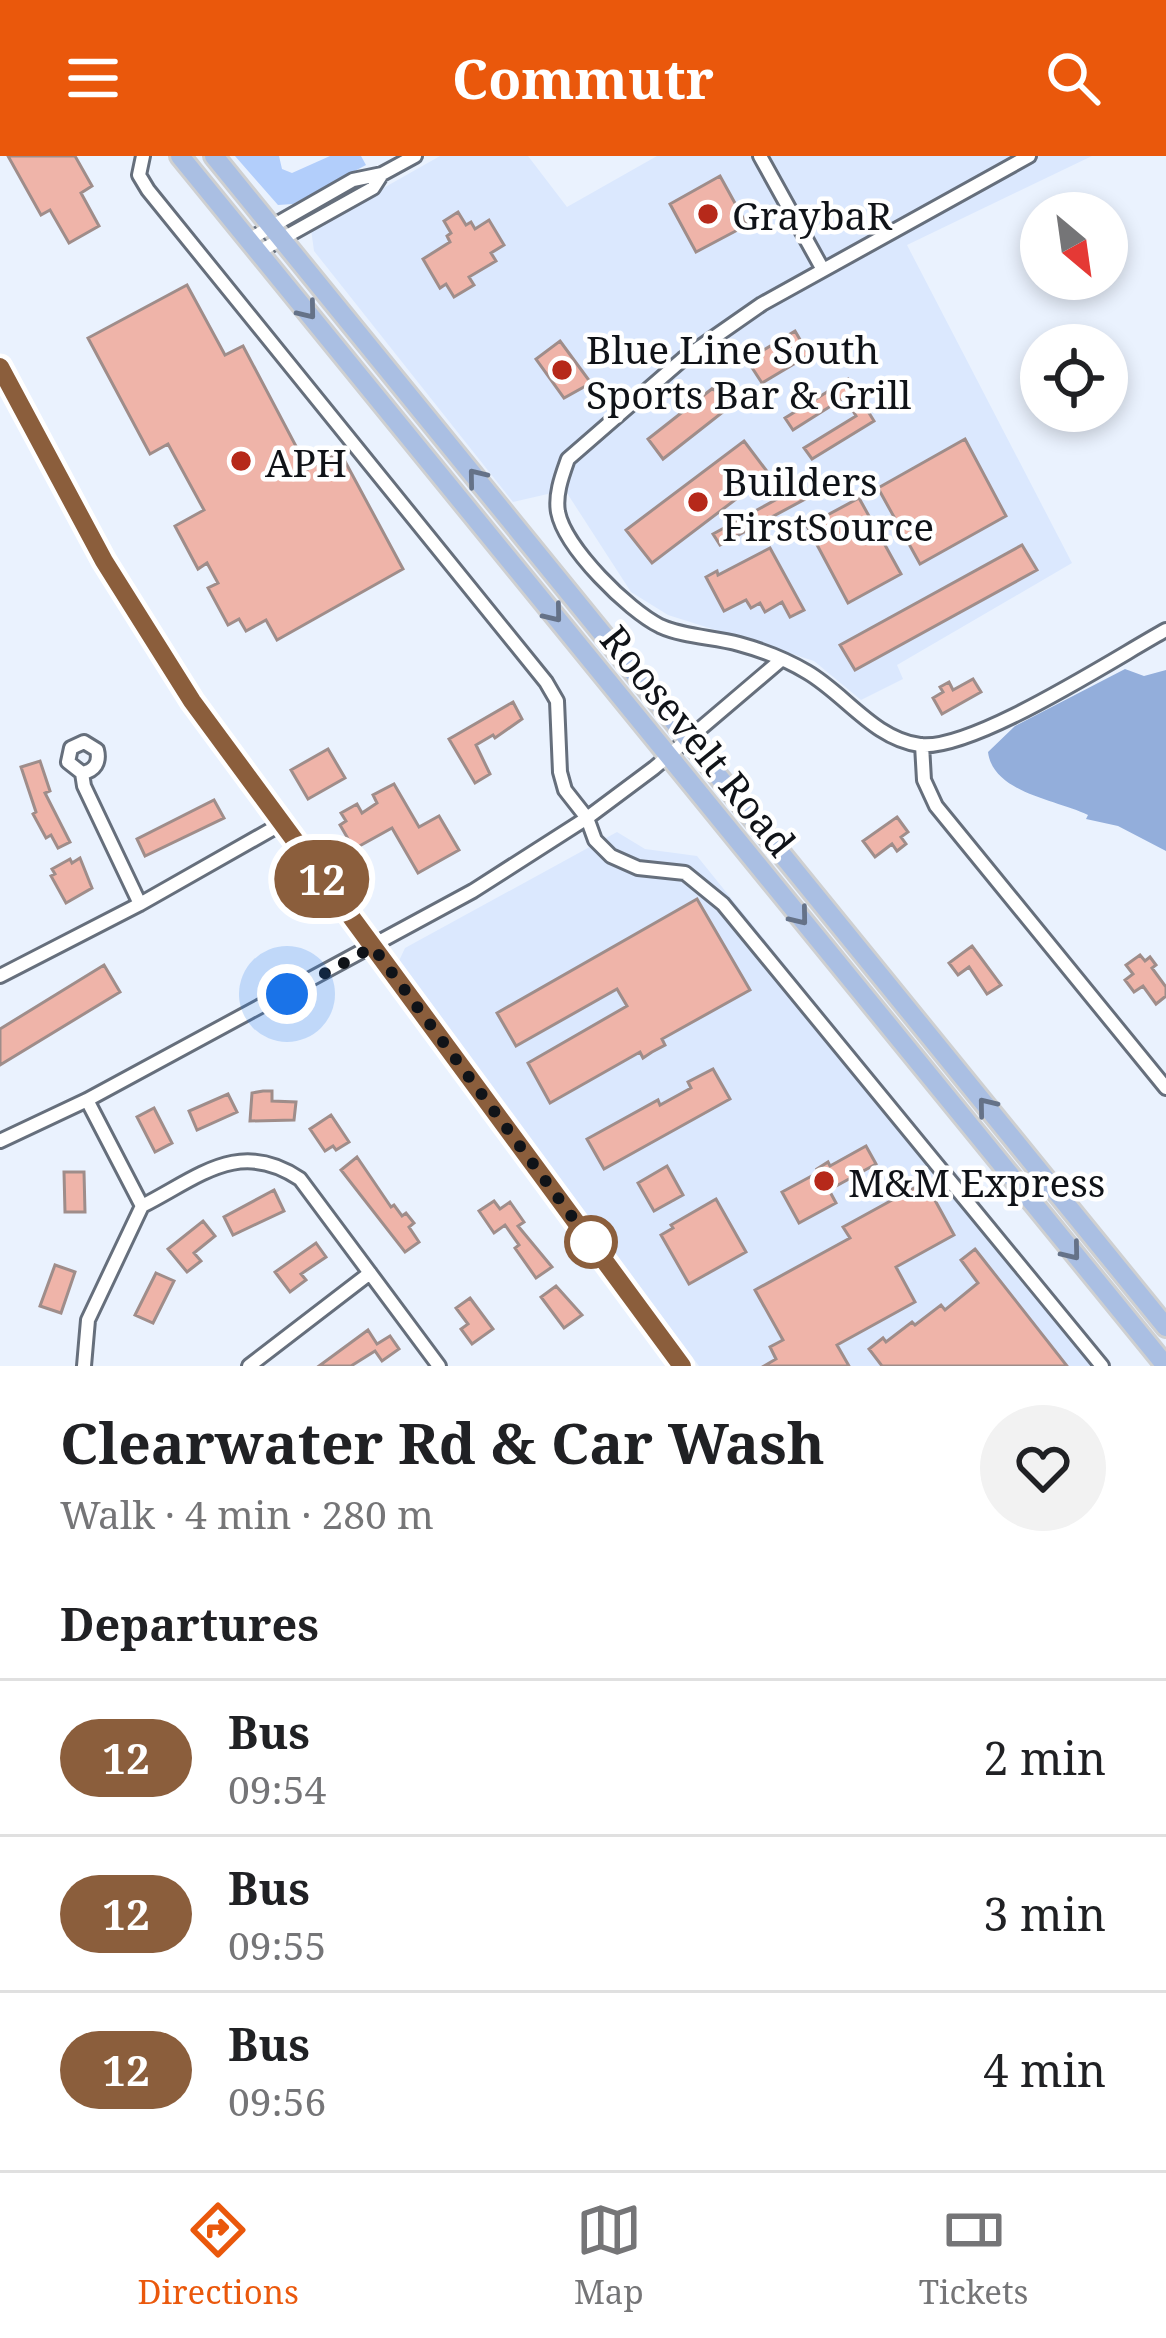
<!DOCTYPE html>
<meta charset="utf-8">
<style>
body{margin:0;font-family:"Noto Serif",serif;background:#f2f2f2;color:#202124;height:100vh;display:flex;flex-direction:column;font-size:45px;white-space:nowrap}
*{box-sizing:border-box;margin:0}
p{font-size:39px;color:#757577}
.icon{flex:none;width:66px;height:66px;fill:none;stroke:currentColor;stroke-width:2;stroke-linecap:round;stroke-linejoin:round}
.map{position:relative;height:1210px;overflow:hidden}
.drawer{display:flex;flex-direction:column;background:#fff;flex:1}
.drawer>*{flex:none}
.badge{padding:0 24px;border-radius:39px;font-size:42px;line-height:78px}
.needle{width:78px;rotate:151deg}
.controls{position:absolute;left:1020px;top:36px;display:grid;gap:24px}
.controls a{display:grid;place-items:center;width:108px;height:108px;border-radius:50%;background:#fff;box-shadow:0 6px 18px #0003;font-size:60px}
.you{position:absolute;width:60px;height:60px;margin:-30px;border:9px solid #fff;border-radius:50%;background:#1a73e8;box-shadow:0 0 0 18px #1a73e833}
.map>.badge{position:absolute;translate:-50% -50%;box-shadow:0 0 0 6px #fff}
h2{padding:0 60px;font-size:45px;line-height:108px}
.round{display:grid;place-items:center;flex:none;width:126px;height:126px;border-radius:63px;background:#f2f2f2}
.headline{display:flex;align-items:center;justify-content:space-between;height:204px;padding:0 60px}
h1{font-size:57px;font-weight:700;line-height:90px}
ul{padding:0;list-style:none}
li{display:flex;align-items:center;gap:36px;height:156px;padding:0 60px;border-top:3px solid #e0e0e0}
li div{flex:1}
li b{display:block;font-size:45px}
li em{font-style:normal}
li .badge{min-width:132px;font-weight:700;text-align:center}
header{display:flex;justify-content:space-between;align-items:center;height:156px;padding:0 60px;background:#ea580c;color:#fff;font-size:54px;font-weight:700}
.tab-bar{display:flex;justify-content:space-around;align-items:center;height:168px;border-top:3px solid #e0e0e0;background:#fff;font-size:33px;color:#757577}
.tab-bar a{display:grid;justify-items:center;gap:6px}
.tab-bar .on{color:#ea580c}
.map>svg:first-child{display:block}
.built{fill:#dbe8fe}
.green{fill:#b2cefb}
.water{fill:#93aedb}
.building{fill:#efb4a9;stroke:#9f8d8a;stroke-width:3}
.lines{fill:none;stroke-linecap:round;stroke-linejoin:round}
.minor-casing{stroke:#666f7c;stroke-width:18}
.tertiary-casing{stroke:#666f7c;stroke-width:21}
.primary-casing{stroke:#cfd0d1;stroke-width:24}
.minor{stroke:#fff;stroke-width:12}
.tertiary{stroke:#fff;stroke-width:15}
.primary{stroke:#aabfe3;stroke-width:18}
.oneway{stroke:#657288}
.line-casing{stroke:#fff;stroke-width:27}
.line{stroke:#8b5e3c;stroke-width:18}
.walk{stroke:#101318;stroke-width:12;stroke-dasharray:0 21.6}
.poi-dot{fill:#b6291a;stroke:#fff;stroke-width:4.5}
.stop-dot{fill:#fff;stroke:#8b5e3c;stroke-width:6}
.labels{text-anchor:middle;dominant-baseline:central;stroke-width:9;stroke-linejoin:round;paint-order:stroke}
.poi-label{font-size:39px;fill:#101318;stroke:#fff;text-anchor:start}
.street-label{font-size:39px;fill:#101318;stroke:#fff}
</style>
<header><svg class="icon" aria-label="menu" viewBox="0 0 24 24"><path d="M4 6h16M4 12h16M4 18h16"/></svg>Commutr<svg class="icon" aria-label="search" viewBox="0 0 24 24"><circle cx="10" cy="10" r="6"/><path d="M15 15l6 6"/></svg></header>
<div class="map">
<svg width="1166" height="1210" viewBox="0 0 1166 1210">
<rect width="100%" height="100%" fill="#eaf2fe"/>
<path class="built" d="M440,0h88l39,51 90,-51h435l-185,89 165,318 -175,102 6,14 -42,21 -47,-39 -146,-46 -37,-23 -66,-102 -52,12 -199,-251 -3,-22z
M617,676l28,17 52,7 412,510h-410l-301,-403 7,-15z"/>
<path class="green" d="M235,0h44l3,13 10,4 38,-17h31l5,9 -73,39 -15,1z"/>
<path class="water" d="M1125,513l19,7 22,-6v181l-48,-25 -32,-7 2,-4c-31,-15 -95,-22 -100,-63l27,-26z"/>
<path class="building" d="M8,0h67l17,30 -11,7 18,33 -30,17 -19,-33 -9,5z
M720,20l27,49 -51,27 -26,-48z
M458,56l8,13 5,-3 4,7 14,-9 15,25 -13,8 5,8 -27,16 5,8 -20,12 -8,-13 -6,4 -17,-29 27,-17 -3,-6 4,-3 -7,-12z
M187,129l38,70 18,-9 65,123 32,-17 63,117 -126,71 -11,-20 -20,11 -7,-12 -11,6 -20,-37 10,-5 -11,-20 -9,6 -23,-43 29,-16 -36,-66 -18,10 -62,-116z
M795,175l14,24 -47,28 -15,-23z
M560,185l31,42 -27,15 -28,-39z
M848,223l26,42 -62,38 -8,-11 52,-32 -11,-19 -52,33 -8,-12z
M713,232l15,20 -65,51 -15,-20z
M965,283l41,77 -86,48 -42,-76z
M744,285l25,33 -117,89 -26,-33z
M801,330l6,12 -87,47 -7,-11z
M859,342l42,76 -53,29 -41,-77z
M1022,389l15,25 -182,100 -15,-25z
M770,392l34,62 -14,7 -8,-15 -17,10 -5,-9 -9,5 -5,-8 -22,11 -18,-34 11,-6 1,4z
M973,523l8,13 -39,22 -9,-16 10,-6 -3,-5 9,-5 4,8z
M513,546l9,17 -27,19 -2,-3 -17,10 14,29 -15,9 -26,-44z
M328,593l17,29 -37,21 -17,-29z
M40,605l10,30 -5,2 25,49 -12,6 -7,-13 -5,3 -13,-24 3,-2 -15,-45z
M394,628l25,43 20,-11 20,34 -41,23 -26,-45 -38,21 -14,-24 6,-4 -5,-8 16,-9 5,9 15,-10 -4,-8z
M214,644l10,18 -79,38 -8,-17z
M897,661l11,15 -7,5 5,7 -9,7 -5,-7 -17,13 -12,-16z
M80,702l12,30 -26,15 -15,-27 4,-2 -3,-5 18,-10 2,4z
M697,743l53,91 -88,49 3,6 -13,7 -9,6 -3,-6 -90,51 -22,-40 99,-57 -10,-17 -101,57 -19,-33z
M972,790l29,39 -14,9 -18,-27 -11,8 -9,-12z
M1140,799l5,6 5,-4 6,8 -4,3 14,19v9l-10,8 -13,-18 -9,6 -9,-12 8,-6 -7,-9z
M104,809l16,27 -120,73v-36z
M713,913l17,30 -126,70 -17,-30 71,-39 2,5 31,-17 -3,-6z
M263,935h9v10l24,1 -2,18 -44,1 2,-28z
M228,938l9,18 -40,18 -8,-19z
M154,952l18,35 -17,9 -18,-35z
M331,959l18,27 -13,8 -3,-4 -8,5 -15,-22z
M866,990l10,18 -47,26 7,13 -37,20 -17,-31 37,-20 -2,-3 11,-7 2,4z
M357,1001l34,50 3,-2 8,11 4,-3 8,10 -5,4 10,15 -14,10 -64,-82z
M667,1010l16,29 -29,16 -16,-28z
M64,1016h20l1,40h-20z
M925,1026l29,53 -58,32 19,35 -78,43 12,21h-85l12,-7 -6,-12 13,-7 -28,-50 95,-52 -7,-11z
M274,1034l10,21 -51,24 -9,-18z
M716,1043l30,53 -57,32 -28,-49 12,-7 -2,-3z
M494,1045l6,8 10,-7 14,20 -6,4 34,41 -16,11 -21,-30 4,-3 -14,-20 -11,8 -15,-22z
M203,1065l12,15 -21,17 7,8 -14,11 -19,-23z
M316,1087l10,14 -25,17 5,6 -16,12 -15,-20z
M975,1093l92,117h-185l-13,-17 14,-11 3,4 26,-20 3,3 26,-20 4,5 33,-27 -17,-23z
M55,1109l20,7 -14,41 -21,-7z
M156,1117l18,8 -21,42 -18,-8z
M556,1130l26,29 -18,13 -23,-31z
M470,1142l23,31 -21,15 -11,-15 7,-5 -12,-16z
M368,1174l9,14 13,-8 9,13 -17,12 -7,-10 -24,15h-32z"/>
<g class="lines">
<defs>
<path id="minor" d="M143,0l-4,19 9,15 398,492 11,19 3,71 5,18 22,28 8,22 16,16 27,12 47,5 38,31 379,462
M760,0l62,112
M1029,0l-267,148 -79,55 -115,100c-6,17 -13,35 -10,53 7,36 70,98 102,114 24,11 54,11 79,18 22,6 48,16 68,28 38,22 67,67 113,73 53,6 195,-87 246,-115
M250,83l103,-59 29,-6 33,-18
M260,95l113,-63 9,-14
M922,589l2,35 12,26 230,282
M82,617c13,-2 18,-11 15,-23l-13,-8 -13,6 -3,14 14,11 2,13 56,118
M0,820l140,-72 141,-80
M87,944l55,106
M0,985l87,-41 386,-209 114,-73 67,-50 127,-108
M142,1050c57,-29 97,-68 158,-27l139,187
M84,1210l4,-46 54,-114
M249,1210l121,-93"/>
<path id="tertiary" d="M0,211l104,194 88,140 490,665"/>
<path id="primary" d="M180,0l986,1210
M214,0l952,1171"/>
</defs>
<use href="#minor" class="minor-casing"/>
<use href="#tertiary" class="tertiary-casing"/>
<use href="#primary" class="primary-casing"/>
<use href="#minor" class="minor"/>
<use href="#tertiary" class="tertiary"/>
<use href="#primary" class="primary"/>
</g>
<defs><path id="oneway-chevron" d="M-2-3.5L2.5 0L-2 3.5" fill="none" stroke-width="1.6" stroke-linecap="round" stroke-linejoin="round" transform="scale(3)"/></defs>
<g class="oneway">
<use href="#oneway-chevron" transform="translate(308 155) rotate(51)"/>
<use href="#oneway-chevron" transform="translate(476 321) rotate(-129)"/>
<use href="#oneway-chevron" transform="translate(554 458) rotate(51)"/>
<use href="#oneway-chevron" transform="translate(800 761) rotate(51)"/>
<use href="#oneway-chevron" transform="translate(986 950) rotate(-129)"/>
<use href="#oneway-chevron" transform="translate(1072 1096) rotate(51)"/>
</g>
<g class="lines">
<defs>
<path id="line" d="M0,211l104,194 88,140 490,665"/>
</defs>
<use href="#line" class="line-casing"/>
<use href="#line" class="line"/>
<path class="walk" d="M287,838l86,-47 228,309 -10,-14"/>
</g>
<g class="poi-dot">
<circle cx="708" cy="58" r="12"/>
<circle cx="562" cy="214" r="12"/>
<circle cx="241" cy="305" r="12"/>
<circle cx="698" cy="346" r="12"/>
<circle cx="824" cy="1025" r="12"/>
</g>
<circle class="stop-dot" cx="591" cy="1086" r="24"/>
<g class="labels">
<g class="poi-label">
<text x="732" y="58">GraybaR</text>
<text x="586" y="192">Blue Line South<tspan x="586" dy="45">Sports Bar &amp; Grill</tspan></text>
<text x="265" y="305">APH</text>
<text x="722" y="324">Builders<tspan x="722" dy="45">FirstSource</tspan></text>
<text x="848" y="1025">M&amp;M Express</text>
</g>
<g class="street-label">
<text transform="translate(699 584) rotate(51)">Roosevelt Road</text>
</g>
</g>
</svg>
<div class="controls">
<a><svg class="needle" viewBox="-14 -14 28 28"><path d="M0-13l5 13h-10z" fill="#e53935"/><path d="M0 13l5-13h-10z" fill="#757577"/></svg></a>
<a><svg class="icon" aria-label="locate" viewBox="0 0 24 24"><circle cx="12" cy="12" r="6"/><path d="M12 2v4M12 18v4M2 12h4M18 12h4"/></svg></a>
</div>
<div class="you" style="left:287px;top:838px"></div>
<b class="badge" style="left:322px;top:723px;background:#8b5e3c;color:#fff">12</b>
</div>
<section class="drawer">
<div class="headline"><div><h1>Clearwater Rd &amp; Car Wash</h1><p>Walk · 4 min · 280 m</p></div><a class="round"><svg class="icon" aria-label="heart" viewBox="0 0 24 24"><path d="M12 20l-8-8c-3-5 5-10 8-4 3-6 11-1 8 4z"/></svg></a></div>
<h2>Departures</h2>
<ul>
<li><span class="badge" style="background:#8b5e3c;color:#fff">12</span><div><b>Bus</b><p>09:54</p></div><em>2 min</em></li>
<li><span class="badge" style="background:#8b5e3c;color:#fff">12</span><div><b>Bus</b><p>09:55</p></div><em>3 min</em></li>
<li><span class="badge" style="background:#8b5e3c;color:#fff">12</span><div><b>Bus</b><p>09:56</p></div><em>4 min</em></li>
</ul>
</section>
<nav class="tab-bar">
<a class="on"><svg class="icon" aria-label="directions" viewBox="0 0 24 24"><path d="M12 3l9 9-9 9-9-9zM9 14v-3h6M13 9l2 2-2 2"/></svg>Directions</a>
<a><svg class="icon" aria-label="map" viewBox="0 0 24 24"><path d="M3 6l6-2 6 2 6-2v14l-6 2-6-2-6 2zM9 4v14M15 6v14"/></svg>Map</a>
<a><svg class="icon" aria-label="tickets" viewBox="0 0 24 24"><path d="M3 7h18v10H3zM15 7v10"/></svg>Tickets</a>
</nav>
